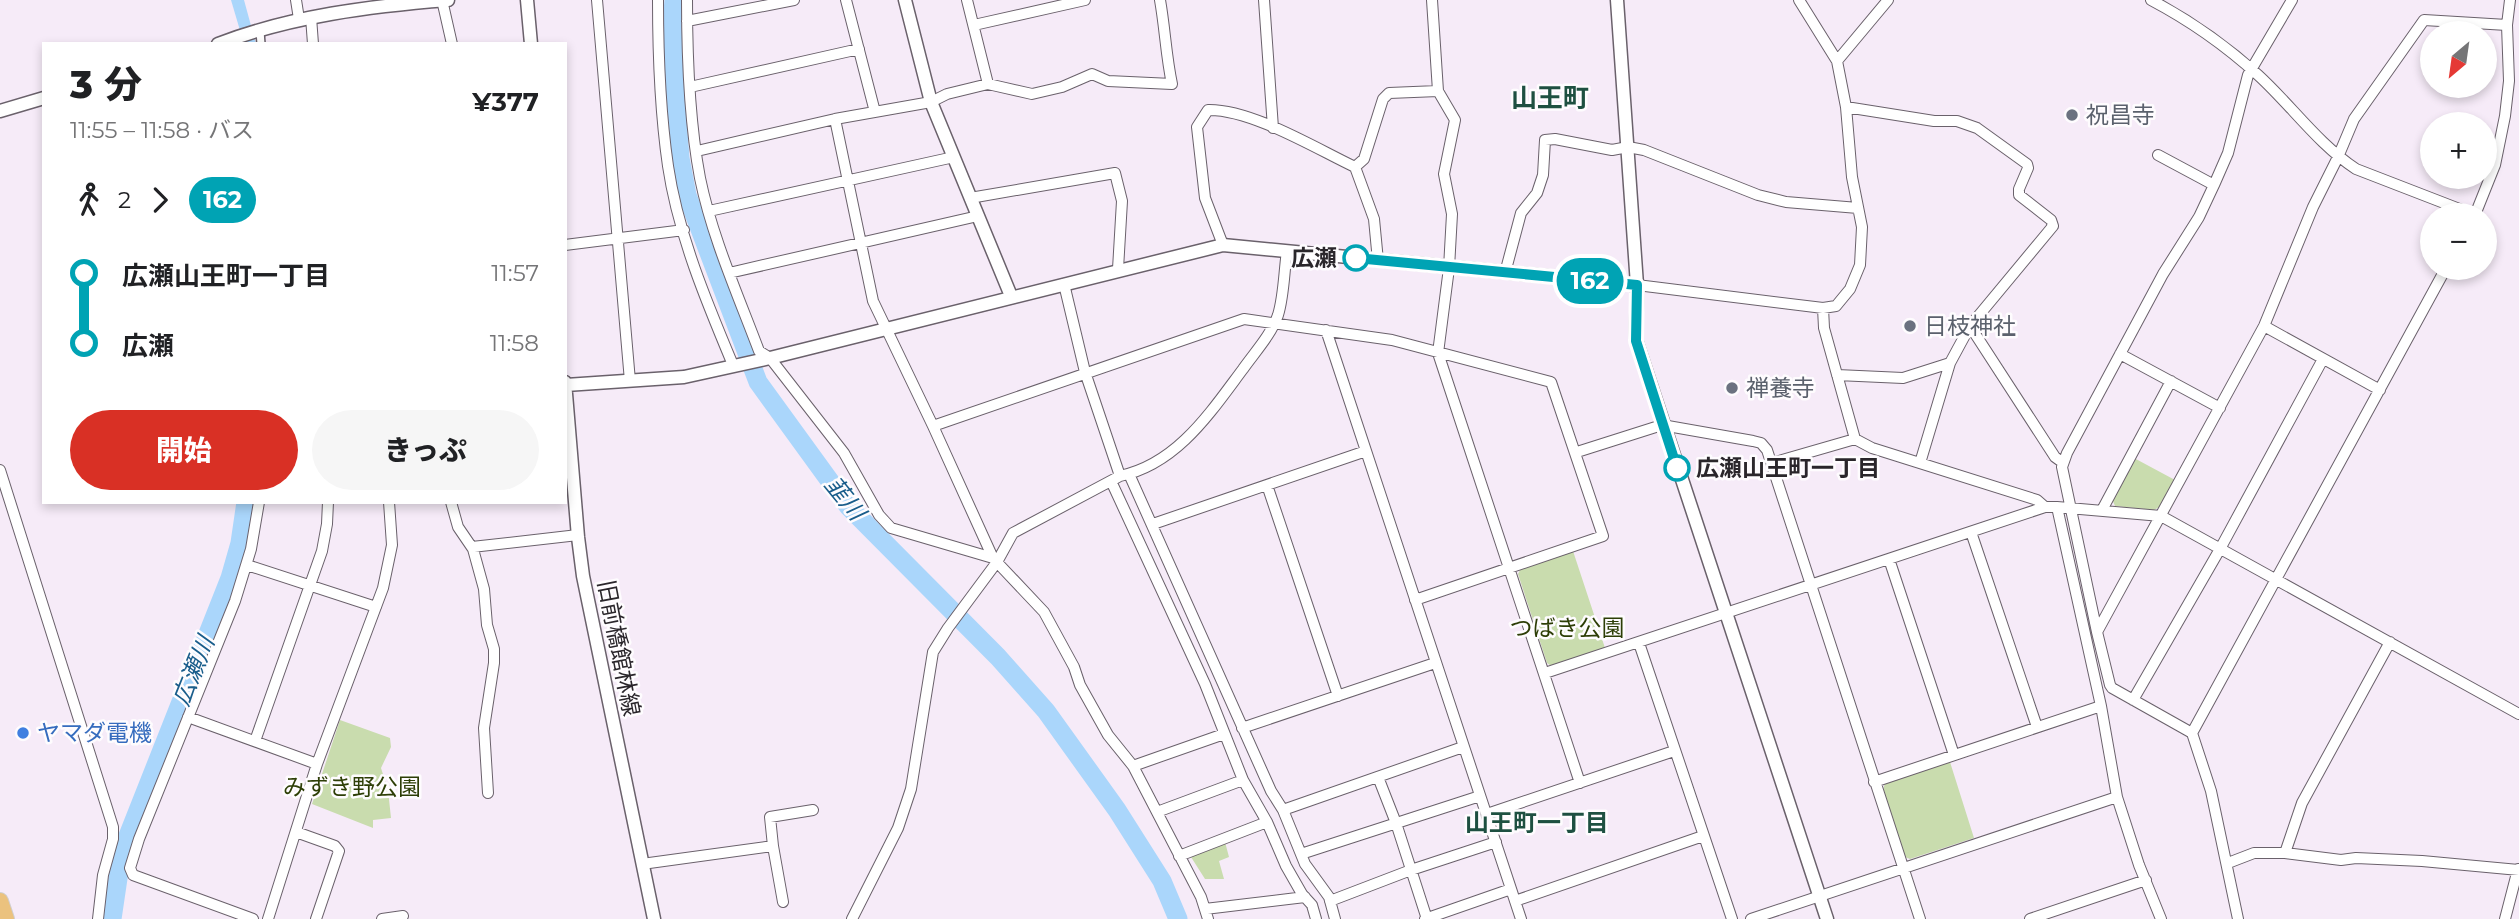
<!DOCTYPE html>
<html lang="ja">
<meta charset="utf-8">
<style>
body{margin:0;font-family:Montserrat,"Noto Sans JP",sans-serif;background:#f6f6f6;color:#202124;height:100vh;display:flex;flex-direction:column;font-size:26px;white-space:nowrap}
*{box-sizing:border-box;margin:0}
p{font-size:23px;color:#757577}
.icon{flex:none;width:38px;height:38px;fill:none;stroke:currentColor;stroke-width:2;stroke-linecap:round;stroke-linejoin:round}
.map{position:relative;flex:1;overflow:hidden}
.details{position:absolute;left:42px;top:42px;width:525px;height:462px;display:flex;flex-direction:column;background:#fff;border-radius:0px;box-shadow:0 4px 10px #0003}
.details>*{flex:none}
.badge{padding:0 14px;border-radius:23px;font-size:24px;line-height:46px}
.needle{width:46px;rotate:209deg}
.buttons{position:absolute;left:2420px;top:21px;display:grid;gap:14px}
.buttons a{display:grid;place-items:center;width:77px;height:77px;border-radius:50%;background:#fff;box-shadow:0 4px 10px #0003;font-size:35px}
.map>.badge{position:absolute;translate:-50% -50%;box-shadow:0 0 0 4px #fff}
.legs{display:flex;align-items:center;gap:10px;height:77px;padding:0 28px;font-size:23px}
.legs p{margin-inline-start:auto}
.head{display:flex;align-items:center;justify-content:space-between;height:119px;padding:0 28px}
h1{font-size:38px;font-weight:800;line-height:52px}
.action{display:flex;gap:14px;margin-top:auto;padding:14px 28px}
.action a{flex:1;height:80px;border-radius:42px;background:#d93025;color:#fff;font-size:28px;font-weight:800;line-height:80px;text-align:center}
.action a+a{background:#f6f6f6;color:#202124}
ul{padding:0 28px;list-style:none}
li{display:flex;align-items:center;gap:24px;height:70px;font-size:26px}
li i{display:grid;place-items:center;width:10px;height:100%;margin:0 9px;background:currentColor}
li i::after{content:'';width:18px;height:18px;margin:-9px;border:5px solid;border-radius:50%;background:#fff}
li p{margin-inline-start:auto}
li:first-child i{background:linear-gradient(#0000 50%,currentColor 0)}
li:last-child i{background:linear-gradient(currentColor 50%,#0000 0)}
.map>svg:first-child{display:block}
.green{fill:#c9dcae}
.water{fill:#aad6fb}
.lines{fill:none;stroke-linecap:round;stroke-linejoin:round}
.river{stroke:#aad6fb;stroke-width:19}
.pedestrian-casing{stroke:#6a616b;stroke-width:10}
.minor-casing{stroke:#6a616b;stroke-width:12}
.tertiary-casing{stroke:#6a616b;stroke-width:15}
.primary-casing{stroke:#d0cfd0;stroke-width:18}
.pedestrian{stroke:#fff;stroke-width:7}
.minor{stroke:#fff;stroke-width:10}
.tertiary{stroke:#fff;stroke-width:12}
.primary{stroke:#ebc27e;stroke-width:16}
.line-1-casing{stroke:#fff;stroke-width:16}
.line-1{stroke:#00a3b4;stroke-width:10}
.worship-dot{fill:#6b7280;stroke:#fefcfe;stroke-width:2.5}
.stop-1-dot{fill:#fff;stroke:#00a3b4;stroke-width:3.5}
.shop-dot{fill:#3f7fe0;stroke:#fefcfe;stroke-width:2.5}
.labels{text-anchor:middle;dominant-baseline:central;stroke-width:5;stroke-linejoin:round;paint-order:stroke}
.worship-label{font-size:23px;fill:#5b616d;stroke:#fefcfe;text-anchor:start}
.stop-label{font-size:23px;font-weight:bold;fill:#2a262b;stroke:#fefcfe;text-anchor:end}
.park-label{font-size:23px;fill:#2d3e06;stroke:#fefcfe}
.street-label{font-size:23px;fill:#2a262b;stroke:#fefcfe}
.shop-label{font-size:23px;fill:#366cbe;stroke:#fefcfe;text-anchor:start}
.water-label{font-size:24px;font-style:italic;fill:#195d8b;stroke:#fefcfe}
.neighbourhood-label{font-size:24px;font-weight:bold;fill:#1e5041;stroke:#fefcfe}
.quarter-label{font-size:26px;font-weight:bold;fill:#1e5041;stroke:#fefcfe}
</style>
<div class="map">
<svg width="2519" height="919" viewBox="0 0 2519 919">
<rect width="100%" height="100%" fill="#f6ebf8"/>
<path class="green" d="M2134,458l41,22 -14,26 -7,4 -39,-4 -3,-7z
M1573,551l32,97 -54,18 -4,-3 -29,-89 3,-6z
M340,720l50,18 1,9 -10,21 7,22 3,28 -18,2v8l-61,-24z
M1950,762l24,76 -64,21 -5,-2 -22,-67 2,-7z
M1225,842l4,15 -10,4 5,18h-19l-14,-22 2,-4z"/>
<path class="water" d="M231,0h13l12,44h-12z"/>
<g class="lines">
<path class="river" d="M674,0l-2,24 2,54 6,80 7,37 71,187 90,124 150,151 48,54 71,99 45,71 16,38
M112,919l10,-68 108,-273 10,-35 6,-41"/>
<defs>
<path id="pedestrian" d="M260,31l1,13"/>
<path id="minor" d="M296,0l3,19
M442,0l10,44
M597,0l33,381
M658,0c0,55 2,111 10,166 10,68 39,137 65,199
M687,0c0,58 2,120 13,178 12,59 38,117 59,173l11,7 74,95 35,62 12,13 102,30 51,54 30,55 6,18 28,50 25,31 68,131 7,22
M846,0l29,112
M967,0l21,84
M1264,0l9,128
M1432,0l6,91 17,29 -11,54 8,40 -3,54 -11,85 142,430
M1799,0l38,61
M2151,0c38,20 75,46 107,75 33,30 60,69 98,94l119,46
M311,17l2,27
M687,21l107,-21
M974,25l111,-25
M690,87l169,-38
M1846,107l88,14h23l20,7 50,36 1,4 -9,21v6l32,25 2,6 -83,100 -20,37 -30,100
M835,119l38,182 60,125 60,132
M697,151l138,-32 96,-17 16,-8 41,-10 44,10 30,-7 30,-13 16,7 64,3c-6,-28 -7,-56 -12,-84
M2158,155l56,30
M1355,167l9,-8 19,-60 6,-6 49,-2
M970,198l145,-25 7,28 -4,68
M709,211l245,-54
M2475,215l20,-50 10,-49 4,-35 -2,-56 3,-25
M565,245l119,-15
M1223,245l-18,-47 -8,-71 11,-17c43,-1 107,38 147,57l19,52 4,42
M729,273l249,-57
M1505,273l16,-60 16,-20 6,-18 2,-35 10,-1 57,11 16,-3 16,3 114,45 28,7 72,6
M1064,284l21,88 35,104
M1637,285l186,23 13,-2 14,-17 10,-24 2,-38 -10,-50 -6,-70 -9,-46 51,-61
M1823,308l1,20 31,111
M1970,326l85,131 7,5
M2264,326l116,64
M1326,330l195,589
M2120,354l100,54
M1837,375l66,3 47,-15
M933,426l311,-107 148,21 159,42 52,154 -188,64
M1577,452l85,-27 91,16 8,2 6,7 153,469
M1772,463l83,-24 17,9 165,52 8,7
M0,470l113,357v12l-10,36 -5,44
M1129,474l142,317 12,19 22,54 24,33 6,22
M1111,481l94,203 38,96 24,42 19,44 16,28 10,11 4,14
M1267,485l71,211
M451,502l7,25 15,22 11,40 3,36 7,24v14l-10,65 4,65
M2057,507l44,199 16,91 22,68 22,54
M2102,510l69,-129
M1153,524l213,-73
M1971,532l66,195
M472,547l106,-12
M1889,559l65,196
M247,565l129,42
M2097,632l167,-306 49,-119 25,-50 16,-38 70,-99 83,5
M1639,643l93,276
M1545,673l500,-166h12l104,9 358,198
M2133,700l87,-151 103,-190
M188,717l129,47
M1242,728l193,-65
M2192,733l254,-465
M255,741l67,-190 5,-27 1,-22
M1133,766l91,-32
M1378,777l18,46 31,96
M1874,782l227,-76
M1283,810l180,-63
M1157,812l86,-32
M1487,814l187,-63
M296,832l39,14 4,5 -23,68
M2285,853l17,-50 88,-161
M1301,854l179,-58
M1179,856l88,-34
M2228,863l26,-10h31l56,7 15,-2 66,3 97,9
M642,864l131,-18
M1330,901l81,-31 85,-28
M1515,901l188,-65
M783,902l-10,-56 -3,-29 43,-7
M1205,909l100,-12
M253,919l-120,-44 -3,-7 9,-29 96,-238 16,-52 8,-47
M268,919l49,-155 66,-176 9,-43 -3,-43
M382,919l21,-3
M852,919l46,-91 13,-39 22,-137 15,-24 49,-66 16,-29 107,-57c57,-12 90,-63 123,-107 12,-17 28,-34 35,-54 6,-19 6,-44 9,-64
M1425,919l86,-30
M1751,919l366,-122
M2030,919l116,-39
M2238,919l-27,-128 -19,-58 -80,-45 -2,-3 -13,-53 -35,-165 5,-14 96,-179 36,-57 15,-32 14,-32 20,-78 44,-75
M2505,919l13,-50"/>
<path id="tertiary" d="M527,0l4,44
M905,0l26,102 80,194
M1617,0l20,285 -1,55 191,579
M218,44c73,-28 153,-38 230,-44
M0,111l44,-13
M565,382l13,155 5,39 71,343
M566,385l118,-8 86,-19 453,-113 414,40"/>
<path id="primary" d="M0,901l6,18"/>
</defs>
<use href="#pedestrian" class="pedestrian-casing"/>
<use href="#minor" class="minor-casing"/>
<use href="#tertiary" class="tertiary-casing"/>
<use href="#primary" class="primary-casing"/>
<use href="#pedestrian" class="pedestrian"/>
<use href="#minor" class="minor"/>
<use href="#tertiary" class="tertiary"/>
<use href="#primary" class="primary"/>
</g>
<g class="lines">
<defs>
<path id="line-1" d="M1356,258l281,27 -1,56 41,127"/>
</defs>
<use href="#line-1" class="line-1-casing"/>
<use href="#line-1" class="line-1"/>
</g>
<g class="worship-dot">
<circle cx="2072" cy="115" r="7"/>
<circle cx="1910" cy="326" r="7"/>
<circle cx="1732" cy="388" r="7"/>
</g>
<g class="stop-1-dot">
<circle cx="1356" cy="258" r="12"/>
<circle cx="1677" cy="468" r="12"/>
</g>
<circle class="shop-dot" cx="23" cy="733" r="7"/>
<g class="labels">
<g class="worship-label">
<text x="2086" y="115">祝昌寺</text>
<text x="1924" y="326">日枝神社</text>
<text x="1746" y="388">禅養寺</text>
</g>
<g class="stop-label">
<text x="1337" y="258">広瀬</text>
<text x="1696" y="468" text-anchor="start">広瀬山王町一丁目</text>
</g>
<g class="park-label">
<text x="1567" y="628">つばき公園</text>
<text x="352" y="787">みずき野公園</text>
</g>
<g class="street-label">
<text transform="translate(619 648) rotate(79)">旧前橋館林線</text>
</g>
<g class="shop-label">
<text x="37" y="733">ヤマダ電機</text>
</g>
<g class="water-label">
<text transform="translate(845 498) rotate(51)">韮川</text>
<text transform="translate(193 671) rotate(-68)">広瀬川</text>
</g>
<g class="neighbourhood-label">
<text x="1537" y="822">山王町一丁目</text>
</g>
<g class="quarter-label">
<text x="1550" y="98">山王町</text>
</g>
</g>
</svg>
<div class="buttons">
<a><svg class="needle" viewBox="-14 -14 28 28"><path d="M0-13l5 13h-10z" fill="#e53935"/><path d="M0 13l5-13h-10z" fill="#757577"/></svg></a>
<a>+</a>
<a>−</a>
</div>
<b class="badge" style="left:1590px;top:281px;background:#00a3b4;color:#fff">162</b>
<section class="details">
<div class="head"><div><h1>3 分</h1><p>11:55 – 11:58 · バス</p></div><b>¥377</b></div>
<div class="legs"><svg class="icon" aria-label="walk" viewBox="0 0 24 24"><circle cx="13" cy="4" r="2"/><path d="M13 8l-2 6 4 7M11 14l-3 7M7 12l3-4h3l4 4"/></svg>2<svg class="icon" aria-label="forward" viewBox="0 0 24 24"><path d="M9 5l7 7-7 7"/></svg><b class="badge" style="background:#00a3b4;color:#fff">162</b></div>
<ul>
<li><i style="color:#00a3b4"></i><b>広瀬山王町一丁目</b><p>11:57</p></li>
<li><i style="color:#00a3b4"></i><b>広瀬</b><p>11:58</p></li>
</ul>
<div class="action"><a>開始</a><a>きっぷ</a></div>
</section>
</div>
